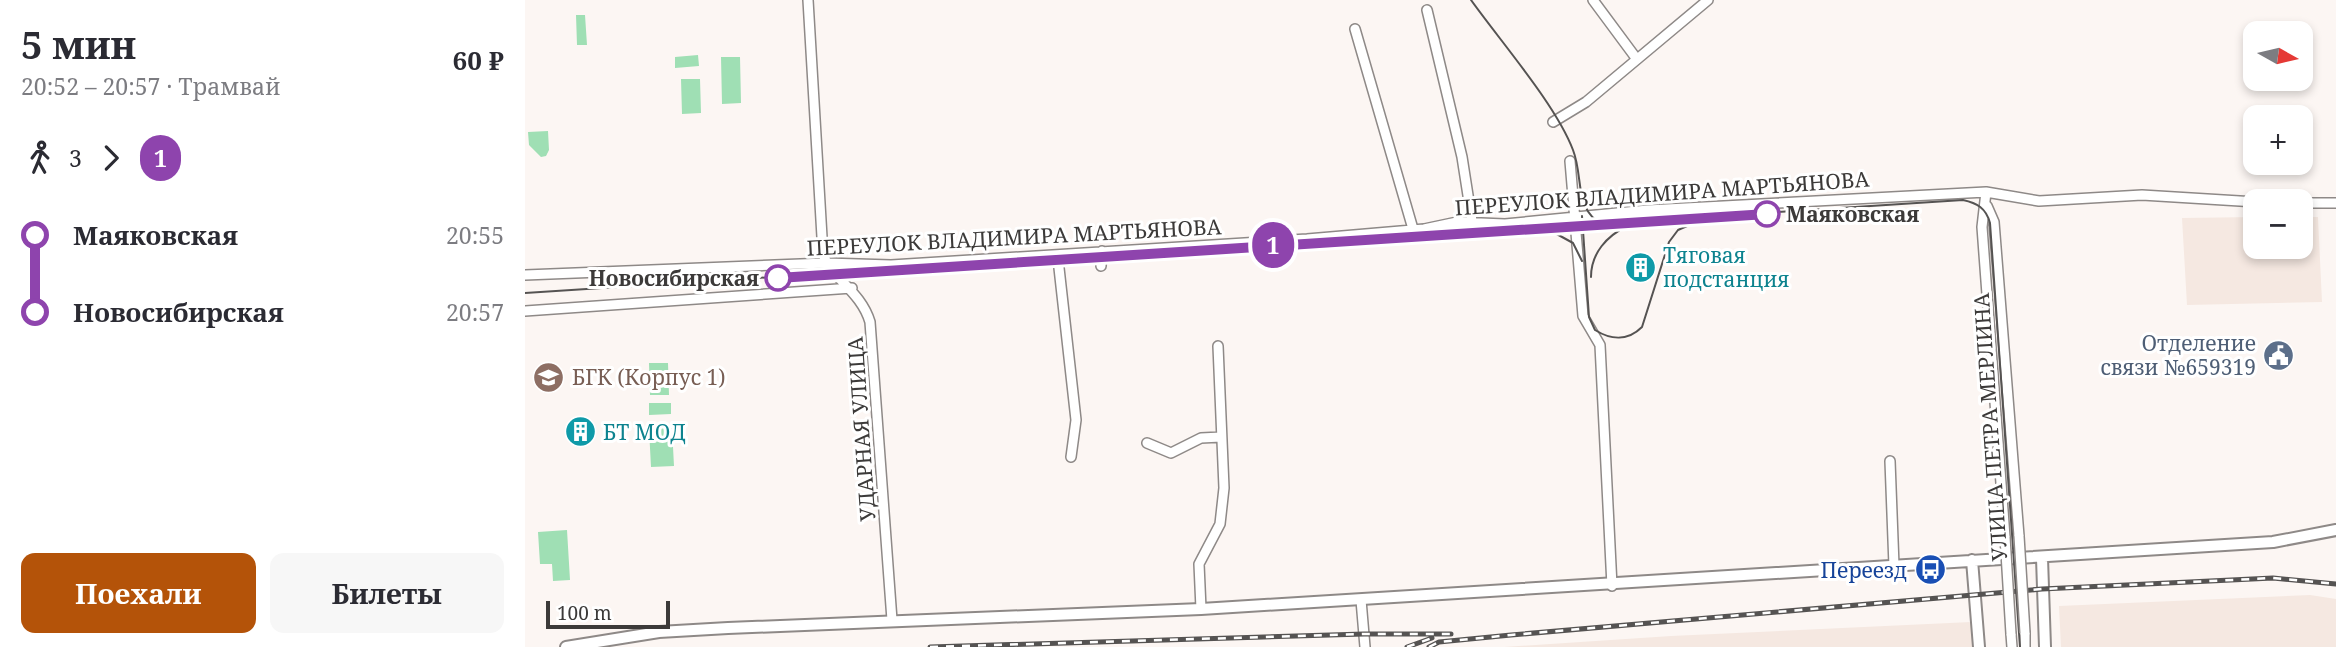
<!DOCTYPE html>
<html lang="ru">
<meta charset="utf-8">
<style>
body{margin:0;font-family:"Noto Serif",serif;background:#f7f7f7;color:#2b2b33;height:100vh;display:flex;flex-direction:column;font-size:26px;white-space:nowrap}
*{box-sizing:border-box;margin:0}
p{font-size:23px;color:#7c7c81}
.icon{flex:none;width:38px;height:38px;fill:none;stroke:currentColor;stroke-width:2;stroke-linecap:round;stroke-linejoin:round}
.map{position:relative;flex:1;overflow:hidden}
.sheet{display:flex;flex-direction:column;background:#fff;width:525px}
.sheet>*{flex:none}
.badge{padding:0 14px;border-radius:23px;font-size:24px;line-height:46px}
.needle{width:46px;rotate:98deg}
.buttons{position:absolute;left:1718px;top:21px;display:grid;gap:14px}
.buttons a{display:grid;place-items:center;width:70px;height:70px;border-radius:14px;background:#fff;box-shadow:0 4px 10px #0003;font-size:35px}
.scale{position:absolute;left:21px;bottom:18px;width:124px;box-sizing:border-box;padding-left:7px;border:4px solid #3c3a39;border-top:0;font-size:19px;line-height:24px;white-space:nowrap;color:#3c3a39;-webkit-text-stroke:5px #fff;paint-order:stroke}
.map>.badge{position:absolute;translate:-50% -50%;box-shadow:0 0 0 4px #fff}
.legs{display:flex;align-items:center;gap:10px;height:77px;padding:0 21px;font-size:23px}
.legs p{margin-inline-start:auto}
.summary{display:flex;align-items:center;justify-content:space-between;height:119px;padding:0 21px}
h1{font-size:38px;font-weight:700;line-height:52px}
.button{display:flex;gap:14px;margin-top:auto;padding:14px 21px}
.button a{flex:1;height:80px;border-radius:14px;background:#b45309;color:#fff;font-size:28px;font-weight:700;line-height:80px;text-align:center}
.button a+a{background:#f7f7f7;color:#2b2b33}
ul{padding:0 21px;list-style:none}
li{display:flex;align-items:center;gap:24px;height:77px;font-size:26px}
li i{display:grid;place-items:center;width:10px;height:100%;margin:0 9px;background:currentColor}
li i::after{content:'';width:18px;height:18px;margin:-9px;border:5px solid;border-radius:50%;background:#fff}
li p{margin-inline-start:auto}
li:first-child i{background:linear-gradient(#0000 50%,currentColor 0)}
li:last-child i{background:linear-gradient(currentColor 50%,#0000 0)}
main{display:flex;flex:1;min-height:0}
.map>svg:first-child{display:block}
.built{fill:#f5e8e1}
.green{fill:#9fdfb4}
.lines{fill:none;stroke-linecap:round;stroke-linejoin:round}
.minor-casing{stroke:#8e8987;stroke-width:12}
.major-casing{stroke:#8e8987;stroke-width:14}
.minor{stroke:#fff;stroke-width:9}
.major{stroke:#fff;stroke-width:10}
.tram{stroke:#555352;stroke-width:2}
.rail-casing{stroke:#555352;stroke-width:5}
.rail{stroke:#fff;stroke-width:2.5;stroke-dasharray:8;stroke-linecap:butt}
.minor-bridge-casing{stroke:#8e8987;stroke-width:12;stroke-linecap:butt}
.minor-bridge{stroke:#fff;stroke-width:9}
.line-1-casing{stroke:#fff;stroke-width:16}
.line-1{stroke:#8e44ad;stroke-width:10}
.stop-1-dot{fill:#fff;stroke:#8e44ad;stroke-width:3.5}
.labels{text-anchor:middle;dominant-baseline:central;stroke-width:6;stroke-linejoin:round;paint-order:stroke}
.street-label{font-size:21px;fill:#3c3a39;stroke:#fff}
.stop-label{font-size:21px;font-weight:bold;fill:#3c3a39;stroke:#fff;text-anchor:start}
.culture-label{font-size:21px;fill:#0d838f;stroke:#fff;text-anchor:start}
.service-label{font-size:21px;fill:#4e5e75;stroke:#fff;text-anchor:end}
.education-label{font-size:21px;fill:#785e54;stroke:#fff;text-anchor:start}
.transit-label{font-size:21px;fill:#164399;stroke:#fff;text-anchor:end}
</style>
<main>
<section class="sheet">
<div class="summary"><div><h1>5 мин</h1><p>20:52 – 20:57 · Трамвай</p></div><b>60 ₽</b></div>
<div class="legs"><svg class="icon" aria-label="walk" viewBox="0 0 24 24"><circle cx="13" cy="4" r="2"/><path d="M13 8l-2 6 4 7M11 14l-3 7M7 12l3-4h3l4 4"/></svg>3<svg class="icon" aria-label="forward" viewBox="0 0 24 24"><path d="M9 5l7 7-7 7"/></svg><b class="badge" style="background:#8e44ad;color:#fff">1</b></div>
<ul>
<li><i style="color:#8e44ad"></i><b>Маяковская</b><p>20:55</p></li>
<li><i style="color:#8e44ad"></i><b>Новосибирская</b><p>20:57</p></li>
</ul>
<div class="button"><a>Поехали</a><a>Билеты</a></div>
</section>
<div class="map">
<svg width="1811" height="647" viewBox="0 0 1811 647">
<rect width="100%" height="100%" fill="#fcf6f3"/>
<path class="built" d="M1731,217v30h45v-30h17l4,85 -135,3 -5,-87z
M1785,595l26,4v48h-275l-2,-41z
M1446,622l2,25h-469l167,-11z"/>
<path class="green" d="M51,15h9l2,30h-10z
M173,55l1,11 -24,2v-11z
M196,57h19l1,46 -19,1z
M156,79h19l1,34 -19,1z
M23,131l1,19 -3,6 -5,1 -12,-12 -1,-13z
M124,363h19l1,32h-19z
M146,403v11l-22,1v-12z
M147,428l2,38 -23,1 -2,-38z
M42,530l3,50 -17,1 -1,-17h-12l-2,-32z"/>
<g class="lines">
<defs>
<path id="minor" d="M283,0l15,254c7,23 38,37 47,68l22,298
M1068,0l43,58
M902,10l35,147 10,64
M830,29l58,200
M1028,122l33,-20 122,-102
M1045,161l13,155 17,29 12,241
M1461,192l-4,35 23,310
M1776,203h35
M1462,206l7,16 25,314
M576,266l1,-15
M534,268l17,152 -5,37
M0,275l301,-12 65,2 416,-26 117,-10 33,-7 48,2 143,-14 338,-18 53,9 103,-6 114,7
M0,311l327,-23
M622,443l24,10 30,-15 20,-1
M1365,461l4,105
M836,600l4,47
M676,609l-2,-45 21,-40 4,-36 -6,-142
M1500,633v14
M1486,634l1,13"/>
<path id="major" d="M1517,558l3,89
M1447,560l7,87
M41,647l93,-15 69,-4 473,-19 1072,-67 63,-12"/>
</defs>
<use href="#minor" class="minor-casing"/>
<use href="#major" class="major-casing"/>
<use href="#minor" class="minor"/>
<use href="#major" class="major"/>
<path class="tram" d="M946,0c30,42 85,105 102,150 11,28 0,59 31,76
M1057,216l7,101 6,13c16,10 33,11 47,-3l27,-85 9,-12 16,-7
M1028,232l20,11 9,18
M1066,277c0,-24 16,-41 36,-51
M0,293l1438,-93c14,3 23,8 27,23l30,424"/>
<defs>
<path id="rail" d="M405,647l434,-13h87
M882,647l25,-9
M904,647l10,-5 72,-7 531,-46 231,-11 63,6"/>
</defs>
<use href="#rail" class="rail-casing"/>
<use href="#rail" class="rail"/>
<defs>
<path id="minor-bridge" d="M1494,536l6,97
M1480,537l6,97"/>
</defs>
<use href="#minor-bridge" class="minor-bridge-casing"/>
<use href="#minor-bridge" class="minor-bridge"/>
</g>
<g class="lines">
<defs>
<path id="line-1" d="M253,278l989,-64"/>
</defs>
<use href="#line-1" class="line-1-casing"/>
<use href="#line-1" class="line-1"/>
</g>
<defs>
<symbol id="building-disc" viewBox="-11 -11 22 22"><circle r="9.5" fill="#0f9aa8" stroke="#fff"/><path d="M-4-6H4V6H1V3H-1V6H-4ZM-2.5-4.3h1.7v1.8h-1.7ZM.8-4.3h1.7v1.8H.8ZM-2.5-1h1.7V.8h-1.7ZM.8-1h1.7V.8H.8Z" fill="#fff"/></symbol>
<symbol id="civic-disc" viewBox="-11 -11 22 22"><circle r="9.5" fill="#5c6f8a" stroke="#fff"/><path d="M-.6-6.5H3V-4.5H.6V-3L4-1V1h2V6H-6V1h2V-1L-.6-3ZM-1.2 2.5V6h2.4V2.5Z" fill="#fff"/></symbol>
<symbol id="university-disc" viewBox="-11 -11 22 22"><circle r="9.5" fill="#8d6e63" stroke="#fff"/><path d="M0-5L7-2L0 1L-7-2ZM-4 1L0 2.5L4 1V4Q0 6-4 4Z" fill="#fff"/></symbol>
<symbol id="bus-disc" viewBox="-11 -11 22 22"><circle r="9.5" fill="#1a4fb4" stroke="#fff"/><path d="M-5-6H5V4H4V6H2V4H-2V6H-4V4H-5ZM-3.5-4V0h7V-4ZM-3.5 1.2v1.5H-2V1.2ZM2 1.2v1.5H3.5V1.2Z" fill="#fff"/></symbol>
</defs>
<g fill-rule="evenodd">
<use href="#building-disc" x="1098" y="250" width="35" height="35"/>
<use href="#civic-disc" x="1736" y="338" width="35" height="35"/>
<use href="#university-disc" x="6" y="360" width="35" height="35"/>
<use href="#building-disc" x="38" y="414" width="35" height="35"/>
<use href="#bus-disc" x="1388" y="552" width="35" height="35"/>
</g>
<g class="stop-1-dot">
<circle cx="1242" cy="214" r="12"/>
<circle cx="253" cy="278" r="12"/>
</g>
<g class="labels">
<g class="street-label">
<text transform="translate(1137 193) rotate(-4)">ПЕРЕУЛОК ВЛАДИМИРА МАРТЬЯНОВА</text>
<text transform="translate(489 237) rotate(-3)">ПЕРЕУЛОК ВЛАДИМИРА МАРТЬЯНОВА</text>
<text transform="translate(1465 427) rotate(-94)">УЛИЦА ПЕТРА МЕРЛИНА</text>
<text transform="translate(336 429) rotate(-94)">УДАРНАЯ УЛИЦА</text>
</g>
<g class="stop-label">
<text x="1261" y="214">Маяковская</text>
<text x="234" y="278" text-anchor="end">Новосибирская</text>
</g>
<g class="culture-label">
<text x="1138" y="255">Тяговая<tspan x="1138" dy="24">подстанция</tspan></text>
<text x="78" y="432">БТ МОД</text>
</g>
<g class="service-label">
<text x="1731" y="343">Отделение<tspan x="1731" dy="24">связи №659319</tspan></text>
</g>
<g class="education-label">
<text x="47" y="377">БГК (Корпус 1)</text>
</g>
<g class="transit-label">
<text x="1382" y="570">Переезд</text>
</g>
</g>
</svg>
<div class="buttons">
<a><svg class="needle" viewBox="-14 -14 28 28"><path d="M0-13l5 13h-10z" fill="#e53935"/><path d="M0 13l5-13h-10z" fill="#7c7c81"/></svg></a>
<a>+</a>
<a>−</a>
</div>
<div class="scale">100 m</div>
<b class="badge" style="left:748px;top:245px;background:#8e44ad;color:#fff">1</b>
</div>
</main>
